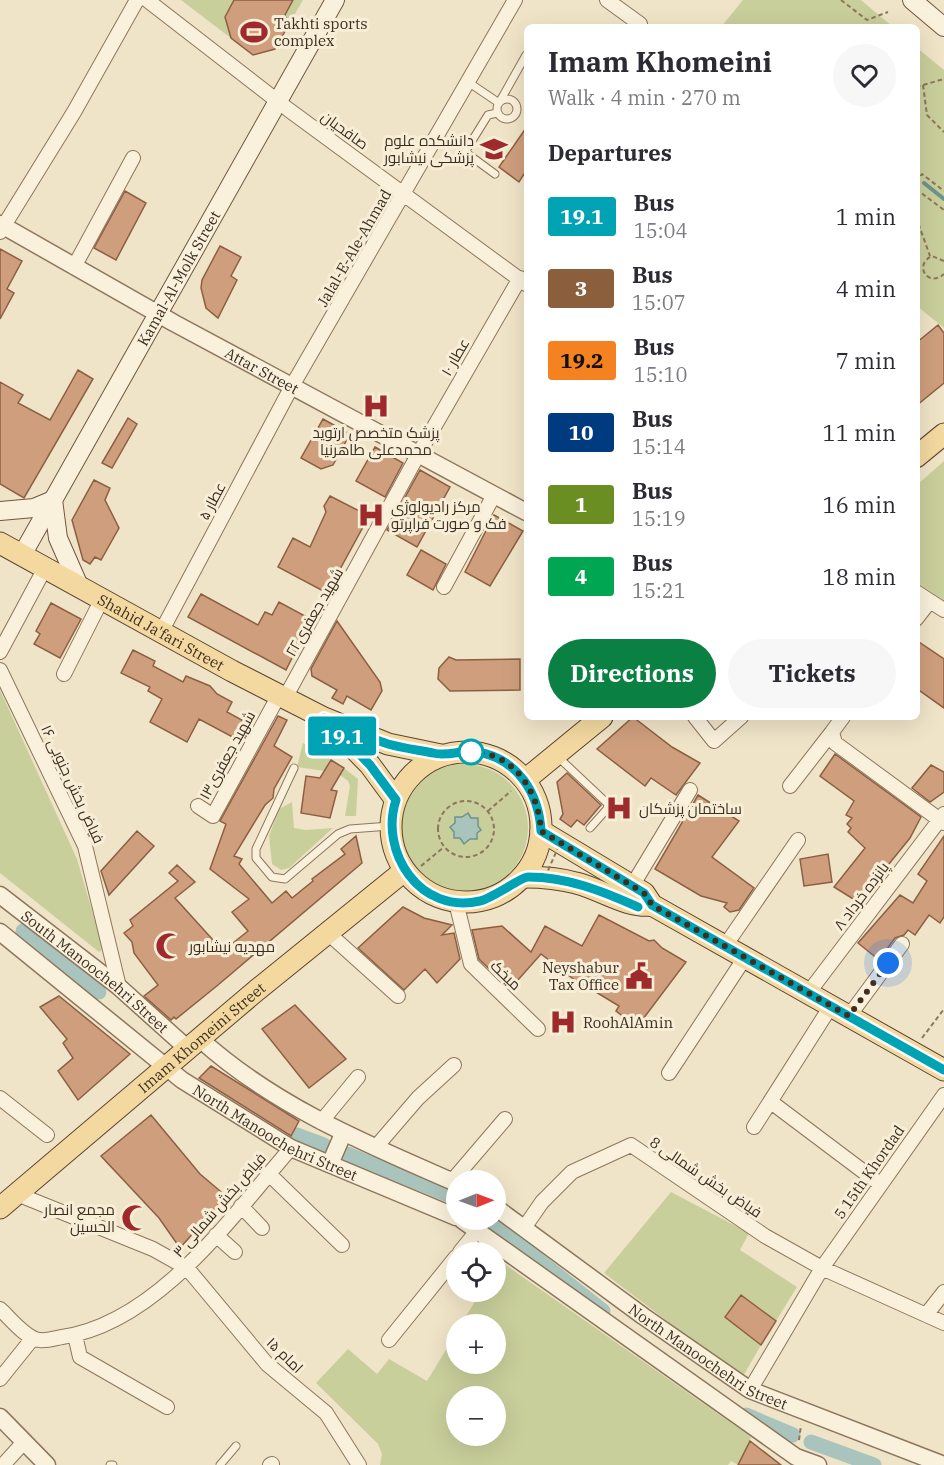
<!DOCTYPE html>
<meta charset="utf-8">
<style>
body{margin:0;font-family:"IBM Plex Serif",Cairo,serif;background:#f7f7f7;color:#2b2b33;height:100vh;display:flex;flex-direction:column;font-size:22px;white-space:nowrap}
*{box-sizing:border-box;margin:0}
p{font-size:20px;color:#7c7c81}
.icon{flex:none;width:33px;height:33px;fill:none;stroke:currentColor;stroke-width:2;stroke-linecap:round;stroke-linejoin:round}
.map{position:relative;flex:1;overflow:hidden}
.sheet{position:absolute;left:524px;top:24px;width:396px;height:696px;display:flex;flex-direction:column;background:#fff;border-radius:9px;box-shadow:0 6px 24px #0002}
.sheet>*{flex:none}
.badge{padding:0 12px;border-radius:4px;font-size:21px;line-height:39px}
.needle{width:39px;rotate:89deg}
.buttons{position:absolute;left:446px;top:1170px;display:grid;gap:12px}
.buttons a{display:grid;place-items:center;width:60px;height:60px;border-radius:50%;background:#fff;box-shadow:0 6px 24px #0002;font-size:30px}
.you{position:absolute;width:30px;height:30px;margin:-15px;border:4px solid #fff;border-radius:50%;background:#1a73e8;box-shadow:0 0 0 9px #1a73e833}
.map>.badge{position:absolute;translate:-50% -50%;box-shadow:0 0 0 3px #fff}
h2{padding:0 24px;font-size:22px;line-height:54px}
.round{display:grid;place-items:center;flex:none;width:63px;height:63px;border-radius:32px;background:#f7f7f7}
.headline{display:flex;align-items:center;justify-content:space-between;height:102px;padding:0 24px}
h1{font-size:28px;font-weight:700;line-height:45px}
.primary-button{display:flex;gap:12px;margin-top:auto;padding:12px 24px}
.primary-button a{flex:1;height:69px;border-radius:36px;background:#0b8043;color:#fff;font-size:24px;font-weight:700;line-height:69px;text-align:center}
.primary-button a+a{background:#f7f7f7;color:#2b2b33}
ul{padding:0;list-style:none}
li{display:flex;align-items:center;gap:18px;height:72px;padding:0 24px}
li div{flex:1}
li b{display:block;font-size:22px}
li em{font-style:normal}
li .badge{min-width:66px;font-weight:700;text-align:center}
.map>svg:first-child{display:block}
.green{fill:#c9cf9b;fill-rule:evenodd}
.water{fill:#a9c4bc;stroke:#6f938a;stroke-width:1.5}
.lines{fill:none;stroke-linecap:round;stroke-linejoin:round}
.stream{stroke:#6f938a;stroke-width:4}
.canal{stroke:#a9c4bc;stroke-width:15}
.building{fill:#cf9f7d;stroke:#8d5f41;stroke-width:1.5}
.service-casing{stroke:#8d765c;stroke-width:9}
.minor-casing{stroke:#8d765c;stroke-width:16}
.tertiary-casing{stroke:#8d765c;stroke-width:19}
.secondary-casing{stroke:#6f573f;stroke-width:20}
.primary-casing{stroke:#5b4430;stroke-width:23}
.path{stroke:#8d765c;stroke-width:2;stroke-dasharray:4.5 3;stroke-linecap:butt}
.service{stroke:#faf1dc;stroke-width:7}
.minor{stroke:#faf1dc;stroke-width:14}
.tertiary{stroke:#faf1dc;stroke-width:16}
.secondary{stroke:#faf1dc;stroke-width:18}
.primary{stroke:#f3d9a0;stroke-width:21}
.path-bridge{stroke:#8d765c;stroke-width:2;stroke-dasharray:4.5 3;stroke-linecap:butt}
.line-casing{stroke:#fff;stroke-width:14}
.line{stroke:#00a3b4;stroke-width:9}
.walk{stroke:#3d2e20;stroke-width:6;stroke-dasharray:0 10.8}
.stop-dot{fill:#fff;stroke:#00a3b4;stroke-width:3}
.labels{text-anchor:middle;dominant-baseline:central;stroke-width:6;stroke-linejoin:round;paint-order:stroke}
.poi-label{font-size:15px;fill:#3d2e20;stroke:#f7eed8;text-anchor:start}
.street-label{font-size:15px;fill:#3d2e20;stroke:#f7eed8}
</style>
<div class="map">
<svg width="944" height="1465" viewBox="0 0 944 1465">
<rect width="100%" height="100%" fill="#f0e4c8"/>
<path class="green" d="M181,0h122l-28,49 -22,6z
M743,0h118l32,27h-172z
M916,47l28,23v258l-27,-22z
M944,461v139l-28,-18 1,-97z
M0,690l77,169 26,90 -4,3 -99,-79z
M303,743l28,17 -6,11 -28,-4z
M400 828a64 64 0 1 1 128 0a64 64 0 1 1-128 0Z
M344,768l14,11 -2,37h-11l5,-30 -2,-5 -8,-6z
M292,802l2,26 12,2 27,-2 -44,40 -8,2 -9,-6 -3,-28 10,-27z
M671,1192l78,41 -9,17 57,37 -21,34 -35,-26 -16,21 36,29 -19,33 -138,-105z
M500,1261l251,176 -13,28 -7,-4 -3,4h-348l2,-11 -4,-10 -62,-61 32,-34 29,25 12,-15 38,22 29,-48v31h39v-40h-34l20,-32h14v-23zM456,1396h39v40h-39z"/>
<path class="water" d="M468,813l3,5h7v8l3,4 -4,3v6h-7l-6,5 -4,-6h-6v-6l-4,-5 5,-4v-6h7z"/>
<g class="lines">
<path class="stream" d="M924,183l20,16"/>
<path class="canal" d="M23,931l76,61
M297,1135l27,10
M347,1154l109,44
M488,1220l115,91
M746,1415l47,20
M811,1442l63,23"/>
</g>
<path class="building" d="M234,0h59l-8,15 3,11 -13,23 -22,6 -22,-17 -6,-21z
M526,128v43l-7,11 -20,-15z
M125,191l21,12 -30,57 -22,-12z
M220,246l21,11 -10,19 6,4 -19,38 -12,-10 -5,-20 1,-8z
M0,249l22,12 -15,28 7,4 -14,26z
M938,325l6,8v50l-28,23v-63z
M78,370l15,9 -69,119 -24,-14v-102l23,13 -5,8 32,17z
M128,418l9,6 -25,44 -10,-5z
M323,419l27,15 -17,31 -12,4 -20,-11z
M375,447l28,16 -18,34 -29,-16z
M420,470l30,17 -33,60 -30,-17z
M94,480l16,8 -5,12 14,28 -18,32 -6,-3 -5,7 -7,-4 -11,-40z
M330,496l39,20 -42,77 -49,-26 15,-29 17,9 16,-35 -2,-6z
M494,515l29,16 -33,55 -25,-14z
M421,550l25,14 -13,26 -26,-15z
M201,594l57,31 7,-13 7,3 7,-13 37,20 -9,18 -2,-8 -19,38 -98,-53z
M51,603l30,16 -21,39 -26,-14 6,-10 -4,-3z
M337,621l43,61 2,9 -11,19 -24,-14 -4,8 -11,-6 5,-8 -25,-14 -1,-7z
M916,640l28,19v49l-28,-20z
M133,650l22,11 -2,5 30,16 3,-6 24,10 7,8 15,8 -5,10 22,12 -9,17 -41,-22 -12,23 -37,-20 12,-23 -14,-8 2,-4 -29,-14z
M449,657l7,3 64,-1v31l-70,1 -12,-12 1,-11z
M278,716l9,4 -13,26 18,11 -18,32 -1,9 -8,7 -31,51 8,3 -3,5 33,39 14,-12 6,7 21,-17 -1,-2 33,-25 -4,-5 15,-13 6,27 -144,122 -42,34 -2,-2 -3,3 -27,-24 14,-11 -24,-32 -2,-11 -8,-9 9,-7 -3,-6 48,-39 -9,-8 8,-8 18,17 -20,16 48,53 25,-20 -16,-19 17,-13 -39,-30 16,-45 -6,-3z
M633,717l39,30 28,16 -24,32 -25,-17 -6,8 -48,-37z
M835,754l86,63 -11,21 -52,64 -24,-15 31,-39 -17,-16 3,-4 -4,-4 5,-6 -6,-3 8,-14 -34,-25z
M331,760l13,8 -13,22 6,1 -7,27 -29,-5 5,-37 14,2z
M931,765l13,7v20l-14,10 -18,-14z
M567,773l34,32 -17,20 -7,-5 -6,7 -11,-8 3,-5 -6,-32z
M698,795l41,26 -27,36 42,31 -15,22 -9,2 -6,-5 3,-4 -26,-7 -46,-27z
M137,831l17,15 -45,49 -8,-24z
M944,836v81l-4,6 -11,-8 -14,20 -7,-5 -4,5 -9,3 -16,22 -21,-17 42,-48 13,8 14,-22 -9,-7z
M828,854l4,28 -28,4 -4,-27z
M403,907l21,11 28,7 -10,10 12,-2 6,26 -23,24 -12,-14 -21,21 -46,-42z
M599,915l50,26 5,-1 8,8 24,14 -49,65 -21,-16 3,-5 -28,-17 -1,3 -49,-38 -31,35 -31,-30 -7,-29 30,-4 29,26 14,-26 37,20z
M59,996l71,58 -52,46 -20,-29 15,-13 -10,-15 4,-4 -27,-32z
M295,1005l51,54 -37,29 -47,-59z
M211,1066l88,55 -8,15 -92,-58z
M151,1115l49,59 26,22 -46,52 -21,-30 -58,-62z
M741,1295l35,26 -15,24 -36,-28z
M750,1441l31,24h-43z"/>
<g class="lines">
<defs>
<path id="service" d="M468,82l31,21 27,-48
M497 109a10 10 0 1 1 20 0a10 10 0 1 1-20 0Z
M495,174l-30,-22 23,-37 9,-2
M558,757l50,47 -1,5 -17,19
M294,768l-38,81v9l16,19 13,2 53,-45 12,-5 40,-3
M110,1465h3
M220,1465l16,-19"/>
<path id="minor" d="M147,0l142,110 237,174
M607,0l33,24
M0,232l74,-120 63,-112
M74,267l59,-109
M444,587l50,-92
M916,592l28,18
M916,619l14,-18
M161,632l131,-246 223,-386
M0,652l45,-84
M0,670l85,176 34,141
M64,674l38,-75
M285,698l134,-245 101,-175
M695,717l19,24 27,-24
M843,717l-11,15 3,11 109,80
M790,786l42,-54
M198,806l15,10 66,-121
M632,886l58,-96
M456,902l15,62 67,65
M328,933l70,63
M725,946l73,-106
M809,992l135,-178
M849,1016l53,-72
M669,1073l77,-117
M0,1098l47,37
M771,1102l109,82
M321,1122l37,-45
M754,1127l77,-121
M375,1148l43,-50 36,-33
M269,1174l73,71
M452,1181l53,-62
M17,1194l136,55 34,19 80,96 59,49 33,52
M241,1206l21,22
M524,1228l18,-26 30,-30 59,-27 134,91 57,32 122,55
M216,1235l19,17
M460,1252l17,-21
M0,1309c10,9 26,30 40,31 6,1 16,-2 22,-3 96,-14 170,-121 229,-189
M926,1315l18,-23
M75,1335l5,22 87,50
M389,1340l67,-83
M0,1379l33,-41
M750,1390l72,-122 122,-173
M3,1465l21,-23
M270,1465l2,-1"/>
<g id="tertiary">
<path id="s1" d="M0,224l174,99 352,189"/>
<path id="s2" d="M0,895l119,92 69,62"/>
<path id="s3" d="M0,932l182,148 109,68 165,69"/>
<path d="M200,1039c74,67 166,105 256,144"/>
<path d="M330,1164l13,-30"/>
<path id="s4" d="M495,1207l148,109 107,74 194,75"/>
<path d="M462,1220l334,237 22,8"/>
<path d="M0,1417l47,48"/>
</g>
<g id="secondary">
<path d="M912,0l32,27"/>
<path d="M0,511l34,-3 19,-8 5,38 21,48"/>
<path id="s5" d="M22,555l313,-555"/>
</g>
<g id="primary">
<path d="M916,457l28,-23"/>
<path id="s6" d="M0,543l232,128 92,47 64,26 53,11"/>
<path d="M331,725l39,40 25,34"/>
<circle cx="466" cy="827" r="75"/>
<path d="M525,780l77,-63"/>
<path d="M541,831l103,62 8,12 292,165"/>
<path d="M524,877c18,0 34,1 52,6 25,6 50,25 76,22"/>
<path id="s7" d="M0,1208l257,-218 147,-119"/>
</g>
</defs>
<use href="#service" class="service-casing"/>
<use href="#minor" class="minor-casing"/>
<use href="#tertiary" class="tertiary-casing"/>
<use href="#secondary" class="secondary-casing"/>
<use href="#primary" class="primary-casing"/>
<path class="path" d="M841,0l26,20 21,-8
M923,85l4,30 17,17
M916,87l28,-8
M916,182l6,-8 22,17
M916,189l28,21
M916,217l14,39
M944,261l-12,-5c-19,9 -4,32 12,18
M916,273l6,-4
M438 829a28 28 0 1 1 56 0a28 28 0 1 1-56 0Z
M488,811l23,-20
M421,866l23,-19
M922,1038l22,-29
M799,1440l2,-15"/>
<use href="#service" class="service"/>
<use href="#minor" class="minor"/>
<use href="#tertiary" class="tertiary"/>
<use href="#secondary" class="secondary"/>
<use href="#primary" class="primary"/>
<path class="path-bridge" d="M542,884l19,-43"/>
</g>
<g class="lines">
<defs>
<path id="line" d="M638,907c-36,-16 -70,-30 -110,-30 -7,0 -33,20 -48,24 -60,14 -101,-49 -84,-101l-26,-35 -46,-47c21,8 42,19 64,26 14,4 30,6 45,9 15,4 30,-4 45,-1 40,7 61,42 63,79l103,62 8,12 292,165"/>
</defs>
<use href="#line" class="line-casing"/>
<use href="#line" class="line"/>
<path class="walk" d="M471,752c44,0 68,41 70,79l103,62 8,12 197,111 39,-53"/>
</g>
<defs>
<symbol id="stadium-bare" viewBox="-9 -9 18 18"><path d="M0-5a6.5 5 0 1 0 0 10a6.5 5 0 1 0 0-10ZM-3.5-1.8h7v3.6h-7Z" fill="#9e2a2b" stroke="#f7eed8" stroke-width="2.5" paint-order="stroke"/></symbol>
<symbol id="university-bare" viewBox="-9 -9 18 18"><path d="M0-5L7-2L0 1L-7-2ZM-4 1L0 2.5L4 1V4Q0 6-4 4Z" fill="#9e2a2b" stroke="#f7eed8" stroke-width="2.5" paint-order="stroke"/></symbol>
<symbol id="hospital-bare" viewBox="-9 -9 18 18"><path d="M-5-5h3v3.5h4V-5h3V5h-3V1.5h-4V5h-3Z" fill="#9e2a2b" stroke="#f7eed8" stroke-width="2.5" paint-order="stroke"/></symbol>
<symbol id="mosque-bare" viewBox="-9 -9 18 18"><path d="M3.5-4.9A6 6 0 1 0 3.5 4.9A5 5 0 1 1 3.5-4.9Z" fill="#9e2a2b" stroke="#f7eed8" stroke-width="2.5" paint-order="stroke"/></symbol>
<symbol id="civic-bare" viewBox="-9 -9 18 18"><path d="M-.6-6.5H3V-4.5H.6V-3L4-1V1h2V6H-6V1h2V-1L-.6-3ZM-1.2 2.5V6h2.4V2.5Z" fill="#9e2a2b" stroke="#f7eed8" stroke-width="2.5" paint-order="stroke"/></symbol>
</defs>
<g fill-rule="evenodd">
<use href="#stadium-bare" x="235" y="13" width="38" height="38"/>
<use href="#university-bare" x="475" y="130" width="38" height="38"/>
<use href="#hospital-bare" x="357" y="387" width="38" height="38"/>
<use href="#hospital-bare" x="352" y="496" width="38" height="38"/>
<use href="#hospital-bare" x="600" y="789" width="38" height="38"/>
<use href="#mosque-bare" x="150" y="927" width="38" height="38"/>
<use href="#civic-bare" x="620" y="957" width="38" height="38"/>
<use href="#hospital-bare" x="544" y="1003" width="38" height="38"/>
<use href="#mosque-bare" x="116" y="1199" width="38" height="38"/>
</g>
<circle class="stop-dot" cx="471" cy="752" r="12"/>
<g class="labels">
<g class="poi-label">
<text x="274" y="23">Takhti sports<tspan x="274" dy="17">complex</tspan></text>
<text x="474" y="140" text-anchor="end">دانشکده علوم<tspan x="474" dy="17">پزشکی نیشابور</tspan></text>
<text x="376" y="432" text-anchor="middle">پزشک متخصص ارتوپد<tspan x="376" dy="17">محمدعلی طاهرنیا</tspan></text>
<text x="391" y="506">مرکز رادیولوژی<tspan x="391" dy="17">فک و صورت فراپرتو</tspan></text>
<text x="639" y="808">ساختمان پزشکان</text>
<text x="189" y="946">مهدیه نیشابور</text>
<text x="619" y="967" text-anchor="end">Neyshabur<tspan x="619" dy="17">Tax Office</tspan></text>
<text x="583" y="1022">RoohAlAmin</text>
<text x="115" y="1209" text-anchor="end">مجمع انصار<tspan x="115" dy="17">الحسین</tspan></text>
</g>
<g class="street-label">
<text transform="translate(345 130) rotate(36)">صافحیان</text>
<text transform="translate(354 248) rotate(-60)">Jalal-E-Ale-Ahmad</text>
<text stroke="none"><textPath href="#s5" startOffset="318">Kamal-Al-Molk Street</textPath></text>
<text transform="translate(455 357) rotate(-60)">عطار ۱۰</text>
<text stroke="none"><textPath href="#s1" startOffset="300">Attar Street</textPath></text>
<text transform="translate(212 501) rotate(-62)">عطار ۵</text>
<text transform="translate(314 612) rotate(-60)">شهید جعفری۲۲</text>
<text stroke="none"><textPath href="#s6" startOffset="184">Shahid Ja'fari Street</textPath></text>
<text transform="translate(227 755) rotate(-61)">شهید جعفری۱۳</text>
<text transform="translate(73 784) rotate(65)">فیاض بخش جنوبی ۱۶</text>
<text transform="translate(861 896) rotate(-53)">پانزده خرداد ۸</text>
<text stroke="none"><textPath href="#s2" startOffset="122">South Manoochehri Street</textPath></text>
<text transform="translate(506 975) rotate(44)">میخک</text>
<text stroke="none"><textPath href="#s7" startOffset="264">Imam Khomeini Street</textPath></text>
<text stroke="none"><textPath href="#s3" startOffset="342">North Manoochehri Street</textPath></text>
<text transform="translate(869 1172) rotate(-55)">5 15th Khordad</text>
<text transform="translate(706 1177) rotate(34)">فیاض بخش شمالی 8</text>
<text transform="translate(219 1205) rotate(-49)">فیاض بخش شمالی ۳</text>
<text transform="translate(285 1355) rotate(44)">امام ۱۵</text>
<text stroke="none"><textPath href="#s4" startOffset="261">North Manoochehri Street</textPath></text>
</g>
</g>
</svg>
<div class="buttons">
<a><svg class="needle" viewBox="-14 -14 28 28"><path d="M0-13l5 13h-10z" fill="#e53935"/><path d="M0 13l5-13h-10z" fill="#7c7c81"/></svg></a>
<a><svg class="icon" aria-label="locate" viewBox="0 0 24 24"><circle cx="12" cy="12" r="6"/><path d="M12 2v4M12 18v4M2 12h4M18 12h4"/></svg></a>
<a>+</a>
<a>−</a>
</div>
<div class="you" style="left:888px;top:963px"></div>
<b class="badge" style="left:342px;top:736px;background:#00a3b4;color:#fff">19.1</b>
<section class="sheet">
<div class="headline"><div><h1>Imam Khomeini</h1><p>Walk · 4 min · 270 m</p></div><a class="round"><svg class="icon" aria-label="heart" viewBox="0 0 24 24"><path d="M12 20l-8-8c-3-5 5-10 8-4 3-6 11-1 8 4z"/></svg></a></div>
<h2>Departures</h2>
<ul>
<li><span class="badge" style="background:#00a3b4;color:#fff">19.1</span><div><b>Bus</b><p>15:04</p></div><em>1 min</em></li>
<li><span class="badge" style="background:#8b5e3c;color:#fff">3</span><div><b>Bus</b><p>15:07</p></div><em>4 min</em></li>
<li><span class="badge" style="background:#f58220;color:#111">19.2</span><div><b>Bus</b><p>15:10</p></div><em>7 min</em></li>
<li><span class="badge" style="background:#003b80;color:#fff">10</span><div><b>Bus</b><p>15:14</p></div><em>11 min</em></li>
<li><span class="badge" style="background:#6b8e23;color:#fff">1</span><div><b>Bus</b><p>15:19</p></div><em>16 min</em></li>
<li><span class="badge" style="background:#00a651;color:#fff">4</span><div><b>Bus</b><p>15:21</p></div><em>18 min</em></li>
</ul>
<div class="primary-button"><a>Directions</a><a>Tickets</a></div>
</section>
</div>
